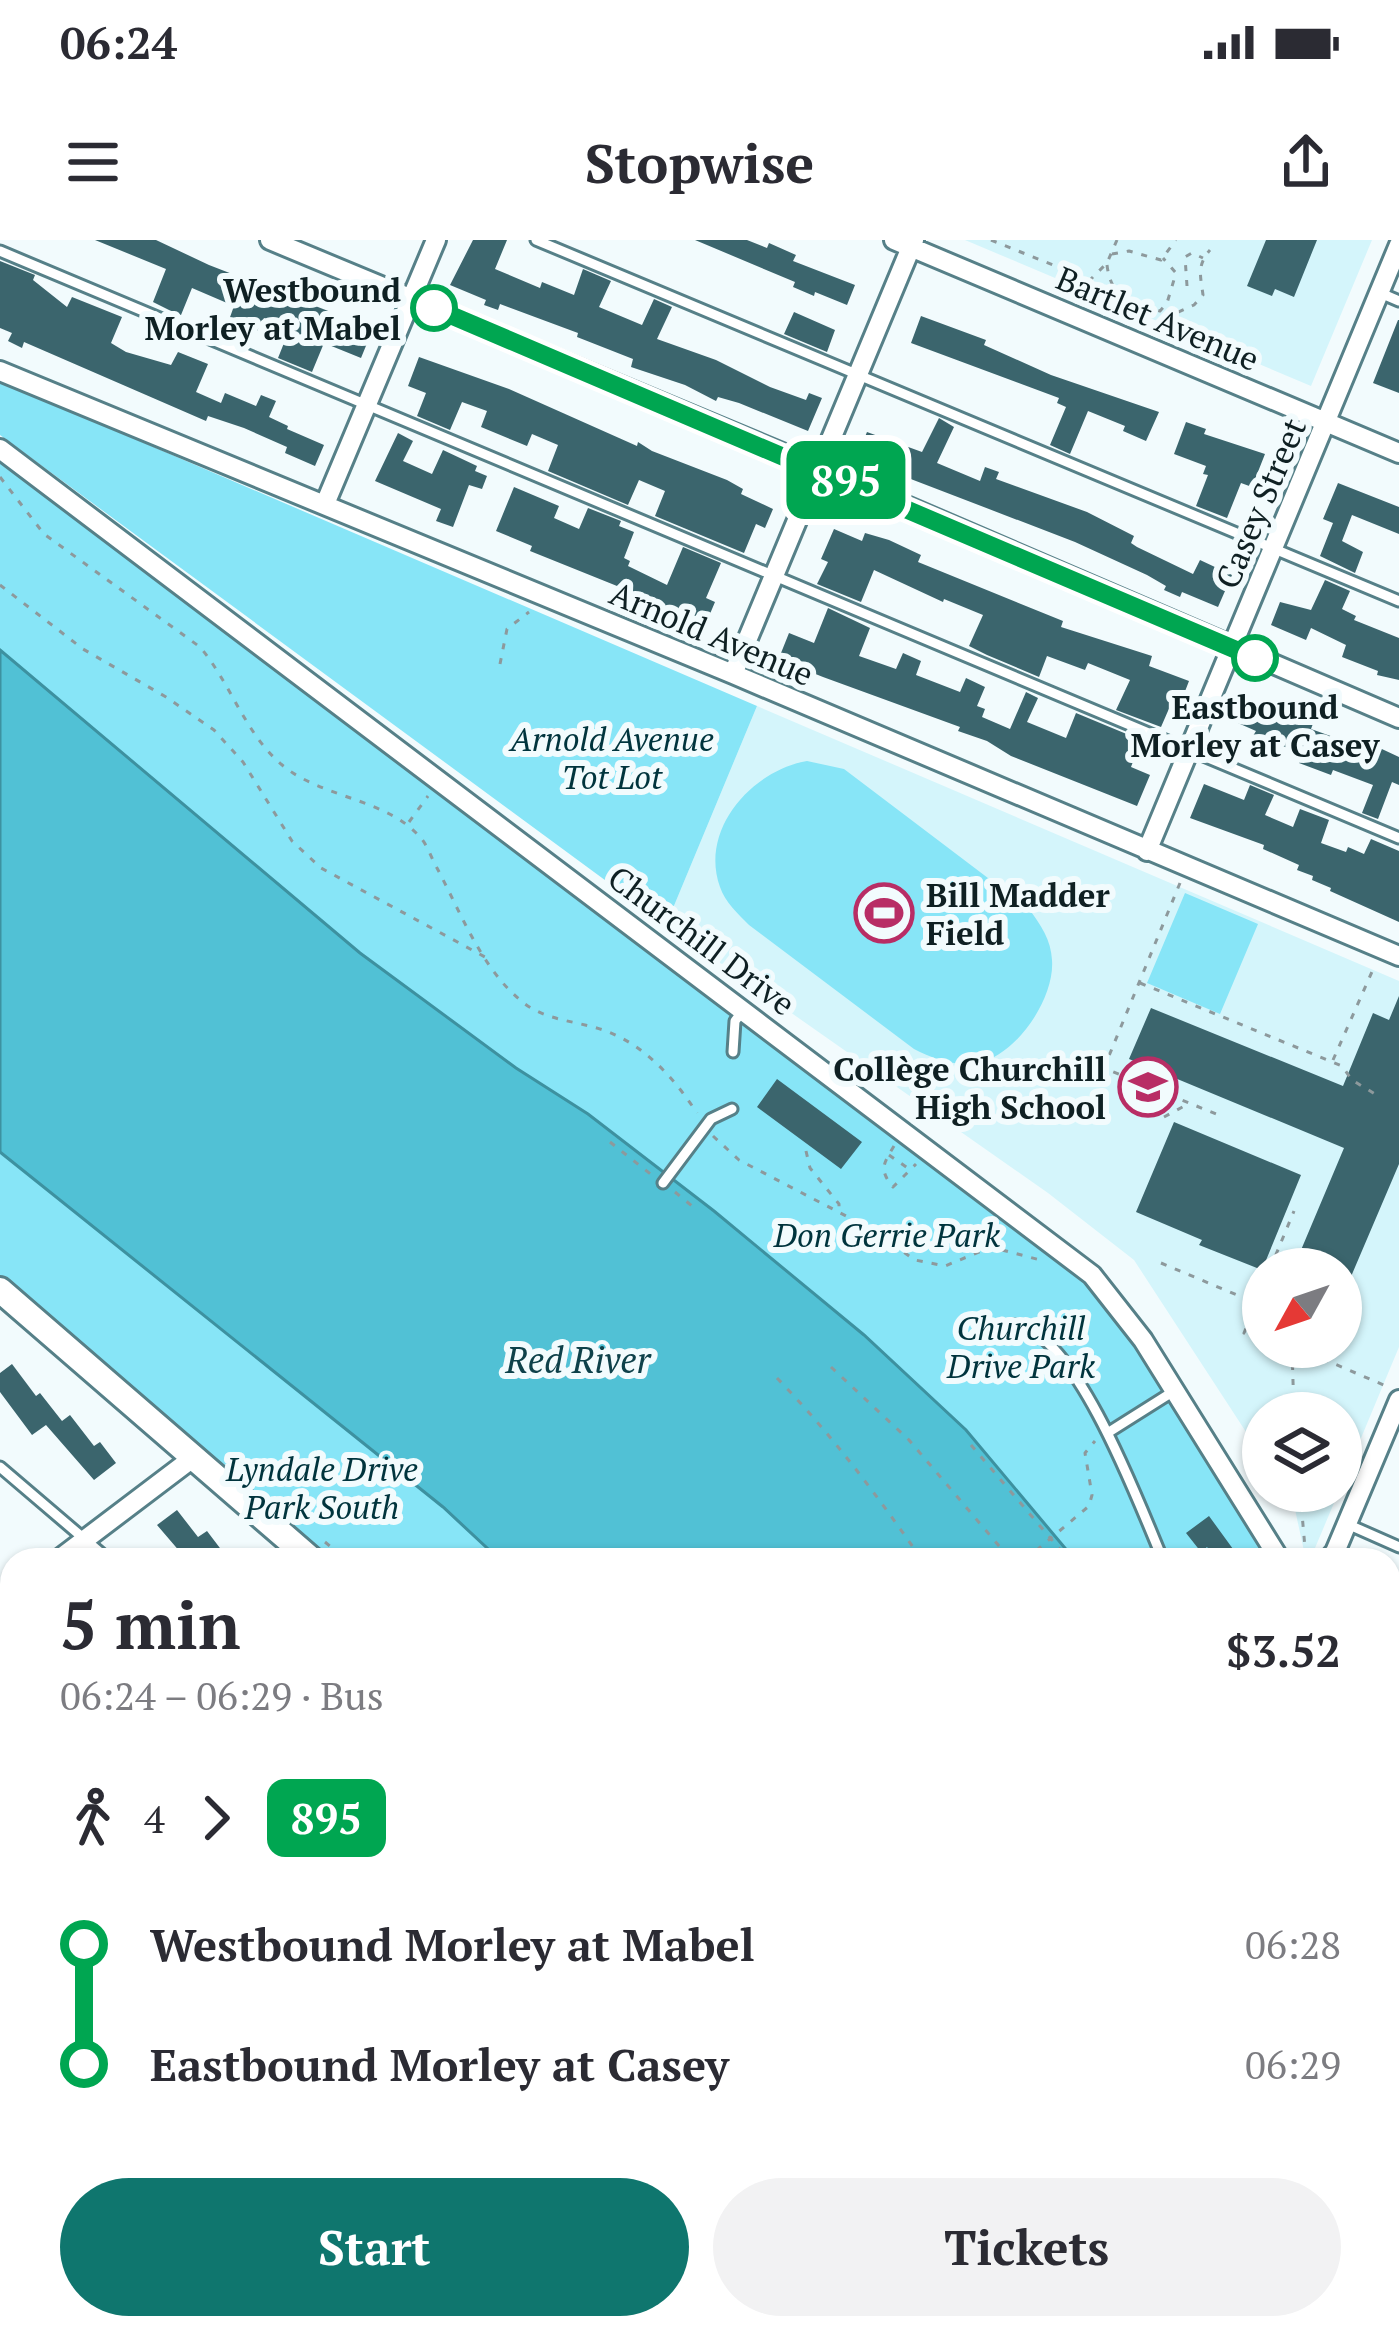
<!DOCTYPE html>
<meta charset="utf-8">
<style>
body{margin:0;font-family:"PT Serif",serif;background:#f2f2f3;color:#2b2b33;height:100vh;display:flex;flex-direction:column;font-size:45px;white-space:nowrap}
*{box-sizing:border-box;margin:0}
p{font-size:39px;color:#7c7c81}
.icon{flex:none;width:66px;height:66px;fill:none;stroke:currentColor;stroke-width:2;stroke-linecap:round;stroke-linejoin:round}
.map{position:relative;flex:1;overflow:hidden}
.details{position:absolute;left:0px;top:1308px;width:1401px;height:792px;display:flex;flex-direction:column;background:#fff;border-radius:36px 36px 0 0;box-shadow:0 3px 9px #0004}
.details>*{flex:none}
.badge{padding:0 24px;border-radius:18px;font-size:42px;line-height:78px}
.needle{width:78px;rotate:230deg}
.buttons{position:absolute;left:1242px;top:1008px;display:grid;gap:24px}
.buttons a{display:grid;place-items:center;width:120px;height:120px;border-radius:50%;background:#fff;box-shadow:0 3px 9px #0004;font-size:60px}
.map>.badge{position:absolute;translate:-50% -50%;box-shadow:0 0 0 6px #fff}
.legs{display:flex;align-items:center;gap:18px;height:132px;padding:0 60px;font-size:39px}
.legs p{margin-inline-start:auto}
.headline{display:flex;align-items:center;justify-content:space-between;height:204px;padding:0 60px}
h1{font-size:66px;font-weight:700;line-height:90px}
.cta{display:flex;gap:24px;margin-top:auto;padding:24px 60px}
.cta a{flex:1;height:138px;border-radius:72px;background:#0f766e;color:#fff;font-size:48px;font-weight:700;line-height:138px;text-align:center}
.cta a+a{background:#f2f2f3;color:#2b2b33}
ul{padding:0 60px;list-style:none}
li{display:flex;align-items:center;gap:42px;height:120px;font-size:45px}
li i{display:grid;place-items:center;width:18px;height:100%;margin:0 15px;background:currentColor}
li i::after{content:'';width:30px;height:30px;margin:-15px;border:9px solid;border-radius:50%;background:#fff}
li p{margin-inline-start:auto}
li:first-child i{background:linear-gradient(#0000 50%,currentColor 0)}
li:last-child i{background:linear-gradient(currentColor 50%,#0000 0)}
.status{display:flex;justify-content:space-between;align-items:center;height:84px;padding:0 60px;background:#fff;direction:ltr}
.status svg{height:33px;fill:currentColor}
header{display:flex;justify-content:space-between;align-items:center;height:156px;padding:0 60px;background:#fff;font-size:54px;font-weight:700}
.map>svg:first-child{display:block}
.built{fill:#d4f5fb;fill-rule:evenodd}
.green{fill:#87e5f7}
.water{fill:#51c1d5;stroke:#3d91a0;stroke-width:3}
.building{fill:#3b656d}
.lines{fill:none;stroke-linecap:round;stroke-linejoin:round}
.service-casing{stroke:#568088;stroke-width:15}
.minor-casing{stroke:#568088;stroke-width:24}
.tertiary-casing{stroke:#568088;stroke-width:30}
.path{stroke:#8d999c;stroke-width:3;stroke-dasharray:6 9;stroke-linecap:butt}
.service{stroke:#fff;stroke-width:9}
.minor{stroke:#fff;stroke-width:18}
.tertiary{stroke:#fff;stroke-width:24}
.line-1-casing{stroke:#fff;stroke-width:27}
.line-1{stroke:#00a651;stroke-width:18}
.stop-1-dot{fill:#fff;stroke:#00a651;stroke-width:6}
.labels{text-anchor:middle;dominant-baseline:central;stroke-width:12;stroke-linejoin:round;paint-order:stroke}
.stop-label{font-size:33px;font-weight:bold;fill:#0f2023;stroke:#f2fbfd;text-anchor:end}
.street-label{font-size:33px;fill:#0f2023;stroke:#f2fbfd}
.park-label{font-size:33px;font-style:italic;fill:#00343d;stroke:#f2fbfd}
.poi-label{font-size:33px;font-weight:bold;fill:#0f2023;stroke:#f2fbfd;text-anchor:start}
.water-label{font-size:36px;font-style:italic;fill:#0e414a;stroke:#f2fbfd}
</style>
<div class="status"><b>06:24</b><svg viewBox="0 0 49 12"><path d="M0 12V9h3v3zM5 12V6h3v6zM10 12V3h3v9zM15 12V0h3v12zM26 1h20v11H26zM47 4h2v5h-2z"/></svg></div>
<header><svg class="icon" aria-label="menu" viewBox="0 0 24 24"><path d="M4 6h16M4 12h16M4 18h16"/></svg>Stopwise<svg class="icon" aria-label="share" viewBox="0 0 24 24"><path d="M12 15V3M7 8l5-5 5 5M5 13v7h14v-7"/></svg></header>
<div class="map">
<svg width="1399" height="2100" viewBox="0 0 1399 2100">
<rect width="100%" height="100%" fill="#f2fbfd"/>
<path class="built" d="M965,0h407l-61,146z
M757,466l642,275v366l-58,139v-73h-78v45l-129,-198 -86,-67 -382,-268zM1263,1029h78v78h-78z
M1285,1251h54l-29,69h-4l-12,-55z
M12,1521v126l-12,9v-126z
M0,1711l12,14v363h49l-16,12h-45z"/>
<path class="green" d="M0,141l757,325 -91,219 -666,-490z
M0,209l1092,826 188,285h-205l-109,-130 -102,-95 -150,-124 -126,-97 -72,-46 -156,-115 -360,-303z
M807,521l37,8 185,140c12,16 22,31 23,51 3,38 -35,95 -74,103 -22,4 -45,-4 -64,-14l-165,-124c-11,-11 -24,-23 -29,-38 -21,-58 33,-117 87,-126z
M1185,653l73,31 -38,90 -73,-31z
M0,912l443,355 57,53h-184l-316,-270z
M707,2088h223l1,12h-225z"/>
<path class="water" d="M0,410l360,303 156,115 72,46 126,97 150,124 102,95 109,130h-575l-57,-53 -443,-355z
M930,2088h396v12h-395z"/>
<path class="building" d="M95,0h61l53,25 127,49 -3,6 37,16 -9,22 -37,-15 -12,29 -34,-14 12,-30 -26,-10 -7,13 -28,-11 5,-14 -42,-18 -11,27 -12,-5 -16,-8 13,-33z
M473,0h34l-12,29 45,19 2,-6 32,13 9,-26 28,12 -12,26 43,18 12,-26 18,8 -15,32 59,21 54,27 36,13 3,-7 13,5 -14,33 -69,-28 -21,-6 -2,4 -31,-16 -54,-18 2,-8 -56,-22 1,-4 -78,-29 -2,6 -14,-5 2,-5 -36,-15z
M695,0h52l20,8 2,-5 27,12 -3,6 62,24 -8,20 -32,-13 -1,4 -21,-9 2,-5z
M1266,0h51l-23,57 -19,-8 -3,7 -25,-10z
M0,21l35,14 -2,5 34,27 5,-10 50,20 -11,26 15,9 45,13 7,-13 30,12 -12,28 25,11 4,-10 31,13 5,-11 15,6 -7,16 19,9 -1,3 37,16 -9,21 -30,-13 2,-6 -43,-19 -36,-12 -2,5 -182,-79 -2,6 -14,-7 4,-8 -12,-5z
M794,72l41,18 -8,22 -43,-18z
M921,76l65,24 -2,5 67,30 108,37 -13,29 -23,-10 2,-5 -37,-15 -18,43 -20,-9 16,-38 -9,-4 2,-5 -148,-55z
M1398,80h1v73l-26,-10z
M419,117l90,32 128,57 1,-4 14,9 75,29 16,9 -2,5 32,15 -8,19 -9,-4 -12,29 -89,-37 10,-25 -26,-11 -11,25 -80,-34 10,-26 -26,-11 -5,12 -46,-19 6,-16 -25,-9 -12,28 -33,-14 9,-23 -18,-7z
M939,178l15,9 -17,36 43,18 5,-14 14,5 -3,7 91,33 47,24 -3,7 6,4 56,27 7,-14 32,15 -14,32 -36,-15 -2,5 -16,-7 2,-4 -19,-11 -72,-33 -219,-84 11,-26 55,20z
M1186,182l20,7 -2,5 61,20 -13,33 -11,-4 -14,35 -31,-12 12,-31 -5,-1 3,-8 -32,-12z
M398,193l15,8 -10,20 29,13 11,-24 34,16 -2,5 12,5 -5,13 -13,-4 -16,42 -17,-6 5,-12 -66,-28z
M1338,243l61,24v27l-47,-19 -10,26 21,11 -8,21 -35,-17 13,-33 -10,-4z
M514,247l45,19 -5,12 25,11 9,-21 33,13 -2,5 15,6 -10,26 6,3 -2,5 39,19 16,-38 38,16 -15,35 9,4 -11,26 -49,-22 -1,4 -14,-6 1,-4 -19,-12 -92,-37 2,-5 -36,-15z
M834,289l28,12 3,-8 24,7 32,15 -3,7 145,59 -2,6 91,29 -3,10 40,15 -10,26 -8,-3 -10,23 -45,-17 14,-30 -42,-17 -3,7 -38,-14 -8,21 -52,-22 -18,-9 14,-31 -39,-16 -1,3 -69,-32 -13,32 -44,-18 11,-22 -7,-3z
M1325,340l25,11 -8,18 14,7 -2,4 45,18v42l-22,-5 1,-4 -36,-14 4,-12 -35,-17 -5,12 -35,-15 9,-23 31,8z
M828,368l42,20 -11,28 37,13 7,-16 18,8 -5,14 44,17 6,-14 19,9 -8,19 8,3 -3,8 28,12 16,-37 12,6 -11,24 39,16 10,-25 65,27 -10,27 19,8 -13,31 -126,-50 -24,-15 -29,-10 2,-4 -137,-50 -20,-8 2,-6 -24,-10 8,-20 25,10z
M1241,453l73,28 -3,8 56,20 2,-6 30,14v28l-7,-3 -14,37 -16,-6 11,-28 -40,-15 -2,5 -32,-12 4,-10 -50,-17 3,-5 -25,-11z
M1204,544l40,16 6,-15 24,10 -9,20 28,12 7,-18 29,11 -8,23 25,9 2,-5 16,7 7,-15 28,12v71l-69,-31 1,-3 -19,-8 1,-4 -16,-6 2,-5 -36,-16 1,-4 -74,-27z
M1399,756v168l-58,136v-31h-48l51,-121 -215,-89 22,-51 192,78 30,-73 16,7z
M777,839l85,63 -21,27 -84,-62z
M1174,882l127,53 -39,95 -63,-25 3,-5 -66,-28z
M12,1124l24,32 4,-3 22,28 8,-6 24,31 6,-4 16,21 -22,17 -48,-55 -14,10 -32,-43v-19z
M177,1270l21,27 9,-6 22,29h-42l-30,-35z
M1209,1276l32,44h-24l-10,-13 -6,5 -15,-19z"/>
<g class="lines">
<defs>
<path id="service" d="M536,0l863,361
M0,11l1399,587
M1378,52l21,9
M733,812l2,-31 7,-9
M663,943l48,-64 21,-10
M988,1092c12,-4 24,-10 36,-5 57,20 116,179 139,233
M1109,1192l65,-41
M0,1227l109,93
M1347,1284l52,23
M0,1521l12,-9
M1389,1546l10,4"/>
<path id="minor" d="M270,0l548,228 581,250
M894,0l505,213
M0,131l733,303 666,282
M0,209l1092,826 51,65 137,220
M325,264l111,-264
M733,434l181,-434
M1147,611l252,-606
M58,1320l136,-103
M1328,1320l7,-8 64,-152
M0,1364l12,-9
M1389,1419l10,4
M1389,1659l10,4
M0,1688l12,-10"/>
<path id="tertiary" d="M0,1050l312,270
M702,2100l2,-12"/>
</defs>
<use href="#service" class="service-casing"/>
<use href="#minor" class="minor-casing"/>
<use href="#tertiary" class="tertiary-casing"/>
<path class="path" d="M991,0l99,40 17,-17 10,-23
M1112,14l17,-3 32,9 15,-20
M1107,25c4,33 23,39 53,46l7,-8 9,-30 -13,-15
M1187,46l-2,-29 7,-4 11,5
M1172,85l4,-12 18,-8 9,-10c-2,-17 -7,-29 7,-45
M0,237l44,57 156,113c33,39 47,94 90,124 39,27 98,30 129,65 9,9 12,22 18,32 23,43 44,99 82,131 24,22 55,21 84,31 41,14 71,48 94,83
M0,345l83,64 83,48 48,33 29,32 49,79 29,27 164,89
M500,424l7,-35 22,-17
M409,582l19,-26
M1180,643l-76,185 112,46
M1140,743l202,83 10,14 23,14
M1333,820l42,-95
M1164,877l24,-13
M713,896l26,24 130,68 46,32 30,6 46,-19 53,14
M610,902l43,34
M894,906c-11,18 -15,24 -1,41l23,-23
M806,911l4,17 29,36v7
M889,915l20,14
M675,952l22,18
M1161,1023l95,40
M1270,1029l24,-58
M1263,1047l-19,46 19,8
M1276,1107l13,5
M1295,1107l91,39
M1292,1109l2,64
M831,1127l78,73 102,120
M777,1138c55,57 100,117 145,182
M971,1205l98,115
M1300,1251l6,68
M325,1302l22,18
M1025,1320l64,-54 3,-11 -7,-42 10,-12
M1389,1702l10,30
M1,1704l11,13
M1389,1771l10,4
M1389,2016l7,10 3,31
M1398,2058l1,28
M145,2088l9,12
M1376,2088l3,12
M62,2100l15,-12
M400,2100l16,-12
M835,2100l1,-12"/>
<use href="#service" class="service"/>
<use href="#minor" class="minor"/>
<use href="#tertiary" class="tertiary"/>
</g>
<g class="lines">
<defs>
<path id="line-1" d="M434,68l821,350"/>
</defs>
<use href="#line-1" class="line-1-casing"/>
<use href="#line-1" class="line-1"/>
</g>
<defs>
<symbol id="stadium-ring" viewBox="-11 -11 22 22"><circle r="9.5" fill="#f2fbfd" stroke="#b82d65" stroke-width="1.5"/><path d="M0-5a6.5 5 0 1 0 0 10a6.5 5 0 1 0 0-10ZM-3.5-1.8h7v3.6h-7Z" fill="#b82d65"/></symbol>
<symbol id="school-ring" viewBox="-11 -11 22 22"><circle r="9.5" fill="#f2fbfd" stroke="#b82d65" stroke-width="1.5"/><path d="M0-5L7-2L0 1L-7-2ZM-4 1L0 2.5L4 1V4Q0 6-4 4Z" fill="#b82d65"/></symbol>
</defs>
<g fill-rule="evenodd">
<use href="#stadium-ring" x="851" y="640" width="66" height="66"/>
<use href="#school-ring" x="1115" y="814" width="66" height="66"/>
</g>
<g class="stop-1-dot">
<circle cx="434" cy="68" r="21"/>
<circle cx="1255" cy="418" r="21"/>
</g>
<g class="labels">
<g class="stop-label">
<text x="401" y="49">Westbound<tspan x="401" dy="38">Morley at Mabel</tspan></text>
<text x="1255" y="466" text-anchor="middle">Eastbound<tspan x="1255" dy="38">Morley at Casey</tspan></text>
</g>
<g class="street-label">
<text transform="translate(1158 78) rotate(23)">Bartlet Avenue</text>
<text transform="translate(1260 263) rotate(-67)">Casey Street</text>
<text transform="translate(712 393) rotate(23)">Arnold Avenue</text>
<text transform="translate(702 700) rotate(37)">Churchill Drive</text>
</g>
<g class="park-label">
<text x="612" y="498">Arnold Avenue<tspan x="612" dy="38">Tot Lot</tspan></text>
<text x="887" y="994">Don Gerrie Park</text>
<text x="1021" y="1087">Churchill<tspan x="1021" dy="38">Drive Park</tspan></text>
<text x="322" y="1228">Lyndale Drive<tspan x="322" dy="38">Park South</tspan></text>
</g>
<g class="poi-label">
<text x="926" y="654">Bill Madder<tspan x="926" dy="38">Field</tspan></text>
<text x="1106" y="828" text-anchor="end">Collège Churchill<tspan x="1106" dy="38">High School</tspan></text>
</g>
<g class="water-label">
<text x="578" y="1119">Red River</text>
</g>
</g>
</svg>
<div class="buttons">
<a><svg class="needle" viewBox="-14 -14 28 28"><path d="M0-13l5 13h-10z" fill="#e53935"/><path d="M0 13l5-13h-10z" fill="#7c7c81"/></svg></a>
<a><svg class="icon" aria-label="layers" viewBox="0 0 24 24"><path d="M12 4l9 5-9 5-9-5zM3 14l9 5 9-5"/></svg></a>
</div>
<b class="badge" style="left:846px;top:240px;background:#00a651;color:#fff">895</b>
<section class="details">
<div class="headline"><div><h1>5 min</h1><p>06:24 – 06:29 · Bus</p></div><b>$3.52</b></div>
<div class="legs"><svg class="icon" aria-label="walk" viewBox="0 0 24 24"><circle cx="13" cy="4" r="2"/><path d="M13 8l-2 6 4 7M11 14l-3 7M7 12l3-4h3l4 4"/></svg>4<svg class="icon" aria-label="forward" viewBox="0 0 24 24"><path d="M9 5l7 7-7 7"/></svg><b class="badge" style="background:#00a651;color:#fff">895</b></div>
<ul>
<li><i style="color:#00a651"></i><b>Westbound Morley at Mabel</b><p>06:28</p></li>
<li><i style="color:#00a651"></i><b>Eastbound Morley at Casey</b><p>06:29</p></li>
</ul>
<div class="cta"><a>Start</a><a>Tickets</a></div>
</section>
</div>
